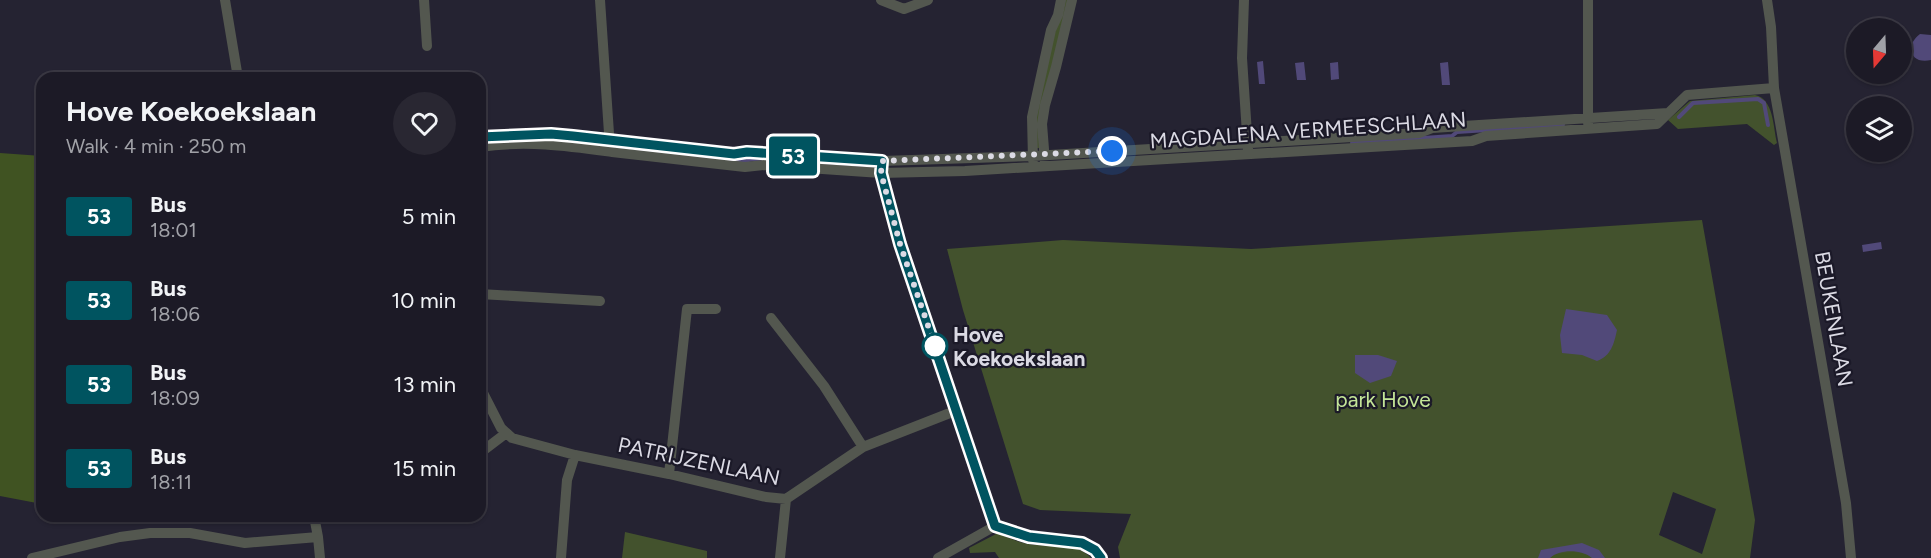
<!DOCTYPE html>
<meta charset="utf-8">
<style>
body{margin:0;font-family:Figtree,sans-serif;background:#292732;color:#f1f3f6;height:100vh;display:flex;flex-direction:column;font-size:22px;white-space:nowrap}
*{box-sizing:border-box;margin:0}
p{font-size:20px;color:#a0a1a7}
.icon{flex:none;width:33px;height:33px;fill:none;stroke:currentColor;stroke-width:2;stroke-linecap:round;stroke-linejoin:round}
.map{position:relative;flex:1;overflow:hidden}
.panel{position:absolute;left:36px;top:72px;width:450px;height:450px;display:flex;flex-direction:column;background:#1c1a26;border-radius:18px;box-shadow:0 2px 4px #0004,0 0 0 2px #3a3843}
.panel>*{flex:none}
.badge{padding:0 12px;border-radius:4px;font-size:21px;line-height:39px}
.needle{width:39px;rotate:199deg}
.fabs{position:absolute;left:1846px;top:18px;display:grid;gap:12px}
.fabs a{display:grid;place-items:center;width:66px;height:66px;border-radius:50%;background:#1c1a26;box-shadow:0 2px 4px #0004,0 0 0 2px #3a3843;font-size:30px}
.you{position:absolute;width:30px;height:30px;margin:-15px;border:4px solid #fff;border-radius:50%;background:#1a73e8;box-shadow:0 0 0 9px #1a73e833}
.map>.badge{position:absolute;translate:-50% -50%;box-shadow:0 0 0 3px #fff}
.round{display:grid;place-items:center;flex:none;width:63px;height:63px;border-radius:32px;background:#292732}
.head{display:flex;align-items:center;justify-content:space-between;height:102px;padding:0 30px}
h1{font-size:28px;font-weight:700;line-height:45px}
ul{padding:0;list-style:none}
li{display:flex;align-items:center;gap:18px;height:84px;padding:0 30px}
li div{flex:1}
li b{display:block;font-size:22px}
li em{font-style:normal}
li .badge{min-width:66px;font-weight:700;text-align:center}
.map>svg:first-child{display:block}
.green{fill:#43522d;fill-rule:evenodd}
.forest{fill:#405322}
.water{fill:#514979}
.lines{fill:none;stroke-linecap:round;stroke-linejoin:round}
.stream{stroke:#514979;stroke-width:4}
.minor{stroke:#53574f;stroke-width:10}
.line-casing{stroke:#fff;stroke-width:14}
.line{stroke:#005460;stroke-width:9}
.walk{stroke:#dbdae4;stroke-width:6;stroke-dasharray:0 10.8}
.stop-dot{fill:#fff;stroke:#005460;stroke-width:3}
.labels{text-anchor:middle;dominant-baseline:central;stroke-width:4.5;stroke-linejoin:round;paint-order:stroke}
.street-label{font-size:21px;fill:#dbdae4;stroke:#1b1928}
.stop-label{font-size:21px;font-weight:bold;fill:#dbdae4;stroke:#1b1928;text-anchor:start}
.park-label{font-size:21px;fill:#c4e598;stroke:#1b1928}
</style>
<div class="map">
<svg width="1931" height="558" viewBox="0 0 1931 558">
<rect width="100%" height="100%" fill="#252332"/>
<path class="green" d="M1065,0h4l-29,148h-5c-1,-50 15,-100 30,-148z
M1755,95c19,4 18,32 22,48l-3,2 -27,-21 -69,5 -10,-9 22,-19z
M1702,220l53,300 -5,38h-630l-2,-11 13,-33 -91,-4 -17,-6 -60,-194 -16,-61 116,-9 188,9zM1673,492l43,17 -14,45 -43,-19z
M625,532l82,19v7h-85z
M998,533c10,5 20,9 31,11 21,4 47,-3 62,14h-92l-4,-6 -25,1 -1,-5z"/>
<path class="forest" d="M0,153l42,3v348l-42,-8z
M1573,552l14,2 5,4h-42l5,-4z"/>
<path class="water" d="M1920,34l11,1v25c-20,5 -27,-14 -11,-26z
M1263,61l2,23h-6l-2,-22z
M1304,62l2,18h-9l-2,-17z
M1338,62l1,17 -8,1 -1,-17z
M1448,62l2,23h-8l-2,-22z
M1881,242l1,7 -19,3 -1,-7z
M1566,309l41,6 10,15c-3,14 -6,26 -20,31l-15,-6 -20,-2 -2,-18z
M1355,355h23l19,6 -6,15 -21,7 -15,-10z
M1582,543l17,7 6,8h-13c-10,-9 -33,-9 -42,0h-12l3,-8z"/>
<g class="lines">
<path class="stream" d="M1679,117l14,-14 65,-4 6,4 4,22
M1352,143l100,-7 5,-4 106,-7
M638,150l104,11 13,-2 35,3"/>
<path class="minor" d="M225,0l13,78
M424,0l3,46
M600,0l10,148
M881,0l23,9 24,-9
M1244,0l-2,58 6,91
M1588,0v123
M1767,0l4,27 3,61 72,415 5,55
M480,137l71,-3 22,2 161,18 13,-2 135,9 151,-5 386,-23 13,-5 236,-15
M480,147c46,-7 88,-1 132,5 44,5 89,10 133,15l19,-2 117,8 84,-2 507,-30 14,-5 171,-12 30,-29 87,-7
M1033,160l-1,-43 19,-87 7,-15 3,-15
M1045,162l-3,-38 3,-19 11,-38 16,-67
M881,166v7l19,71 95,282 34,11 53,6 13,7 6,8
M480,294l120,7
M771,318l53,68 39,61
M480,387l21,41 11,10 63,17 94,19 97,23 20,2 77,-52 92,-36
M480,453l25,-19
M669,474l18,-165h29
M314,516l4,21 2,21
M32,558l88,-21 30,-4h40l55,10 73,-6
M561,558l6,-78 8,-25
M780,558l6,-59
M938,558l57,-32"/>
</g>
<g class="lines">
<defs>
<path id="line" d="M480,137l71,-3 22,2 161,18 13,-2 135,9 -1,12 19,71 95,282 34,11 53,6 13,7 6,8"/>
</defs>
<use href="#line" class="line-casing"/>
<use href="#line" class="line"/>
<path class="walk" d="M935,346l-35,-102 -19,-71 1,-12 230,-10"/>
</g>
<circle class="stop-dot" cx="935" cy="346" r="12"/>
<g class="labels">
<g class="street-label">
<text transform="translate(1308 130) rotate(-4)">MAGDALENA VERMEESCHLAAN</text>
<text transform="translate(1834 319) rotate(80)">BEUKENLAAN</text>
<text transform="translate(699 461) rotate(12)">PATRIJZENLAAN</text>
</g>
<g class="stop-label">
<text x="953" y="334">Hove<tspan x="953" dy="24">Koekoekslaan</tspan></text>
</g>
<g class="park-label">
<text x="1383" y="399">park Hove</text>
</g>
</g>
</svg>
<div class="fabs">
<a><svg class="needle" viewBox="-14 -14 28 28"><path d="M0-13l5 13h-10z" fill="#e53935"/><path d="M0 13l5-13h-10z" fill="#a0a1a7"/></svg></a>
<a><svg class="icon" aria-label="layers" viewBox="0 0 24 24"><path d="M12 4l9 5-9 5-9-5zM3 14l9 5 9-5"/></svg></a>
</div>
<div class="you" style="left:1112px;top:151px"></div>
<b class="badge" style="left:793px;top:156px;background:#005460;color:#fff">53</b>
<section class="panel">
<div class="head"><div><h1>Hove Koekoekslaan</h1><p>Walk · 4 min · 250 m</p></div><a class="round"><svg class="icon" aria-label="heart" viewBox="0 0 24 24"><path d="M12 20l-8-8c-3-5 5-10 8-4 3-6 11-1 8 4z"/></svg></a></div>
<ul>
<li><span class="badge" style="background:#005460;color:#fff">53</span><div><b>Bus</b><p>18:01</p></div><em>5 min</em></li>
<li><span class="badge" style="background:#005460;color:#fff">53</span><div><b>Bus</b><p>18:06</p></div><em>10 min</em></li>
<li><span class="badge" style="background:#005460;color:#fff">53</span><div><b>Bus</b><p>18:09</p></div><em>13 min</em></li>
<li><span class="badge" style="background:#005460;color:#fff">53</span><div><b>Bus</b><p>18:11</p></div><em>15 min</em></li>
</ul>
</section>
</div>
